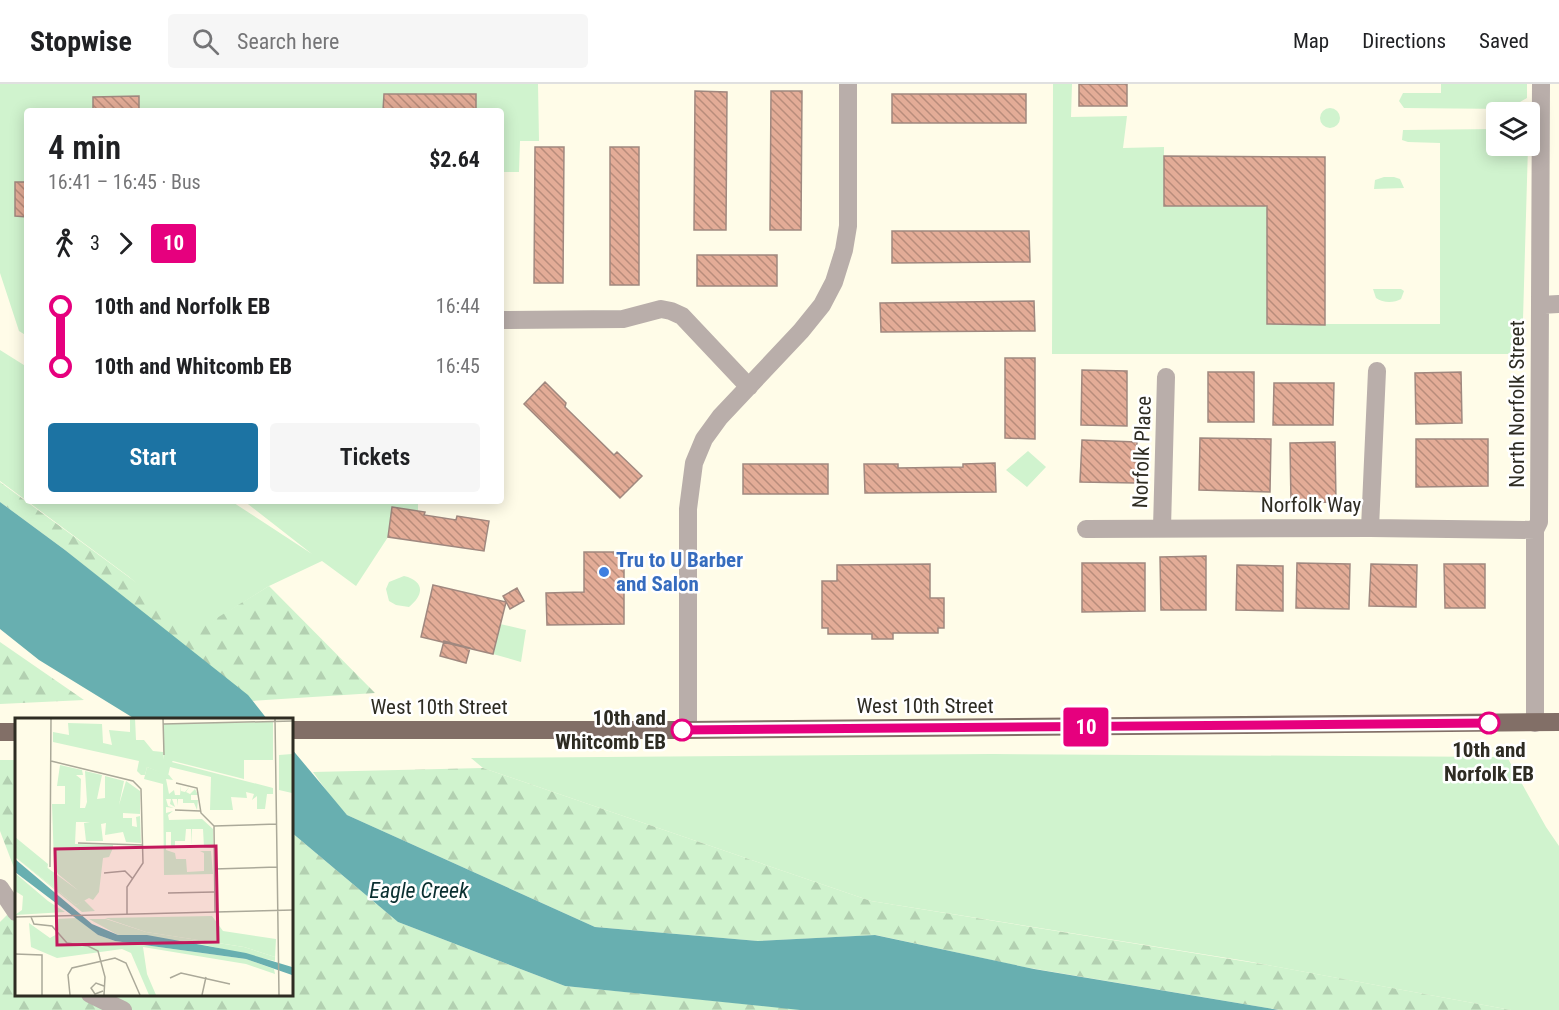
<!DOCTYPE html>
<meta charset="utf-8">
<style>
body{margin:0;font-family:"Roboto Condensed",sans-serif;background:#f6f6f6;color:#202124;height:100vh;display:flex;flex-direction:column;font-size:22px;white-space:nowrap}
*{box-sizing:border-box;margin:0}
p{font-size:20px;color:#757577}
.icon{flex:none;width:33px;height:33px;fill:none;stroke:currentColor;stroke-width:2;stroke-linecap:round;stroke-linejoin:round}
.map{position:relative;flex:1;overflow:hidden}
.sheet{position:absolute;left:24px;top:24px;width:480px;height:396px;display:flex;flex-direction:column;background:#fff;border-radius:6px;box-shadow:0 3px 15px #0003}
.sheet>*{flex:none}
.badge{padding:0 12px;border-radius:4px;font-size:21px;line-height:39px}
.controls{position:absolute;left:1486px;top:18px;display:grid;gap:12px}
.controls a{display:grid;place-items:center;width:54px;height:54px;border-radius:6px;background:#fff;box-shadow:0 3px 15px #0003;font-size:30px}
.map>.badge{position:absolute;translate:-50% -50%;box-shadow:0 0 0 3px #fff}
.legs{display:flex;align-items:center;gap:9px;height:66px;padding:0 24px;font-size:20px}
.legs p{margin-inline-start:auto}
.overview{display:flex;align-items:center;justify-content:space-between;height:102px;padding:0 24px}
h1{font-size:33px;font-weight:600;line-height:45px}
.button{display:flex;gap:12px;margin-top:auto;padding:12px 24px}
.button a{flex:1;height:69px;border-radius:6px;background:#1c73a3;color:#fff;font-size:24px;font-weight:600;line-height:69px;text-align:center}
.button a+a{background:#f6f6f6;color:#202124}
ul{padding:0 24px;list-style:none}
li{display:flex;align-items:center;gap:21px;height:60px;font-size:22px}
li i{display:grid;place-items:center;width:9px;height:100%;margin:0 8px;background:currentColor}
li i::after{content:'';width:15px;height:15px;margin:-8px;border:4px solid;border-radius:50%;background:#fff}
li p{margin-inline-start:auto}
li:first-child i{background:linear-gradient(#0000 50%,currentColor 0)}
li:last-child i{background:linear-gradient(currentColor 50%,#0000 0)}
header{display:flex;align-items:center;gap:36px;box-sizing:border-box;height:84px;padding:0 30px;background:#fff;border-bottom:2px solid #e0e0e0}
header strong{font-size:28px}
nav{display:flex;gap:33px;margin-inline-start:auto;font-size:21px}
.search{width:420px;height:54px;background:#f6f6f6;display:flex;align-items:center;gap:15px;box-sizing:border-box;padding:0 21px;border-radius:6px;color:#757577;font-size:22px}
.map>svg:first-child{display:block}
.green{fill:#d0f3ce}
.forest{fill:url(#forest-firs)}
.water{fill:#68afb0}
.building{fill:url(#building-back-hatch);stroke:#a0887f;stroke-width:1.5}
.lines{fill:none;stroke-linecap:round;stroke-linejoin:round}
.minor{stroke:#b9aeaa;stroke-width:18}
.primary{stroke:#826f67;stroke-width:18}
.line-1-casing{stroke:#fff;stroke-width:14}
.line-1{stroke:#e6007e;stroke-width:9}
.shop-dot{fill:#3f7fe0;stroke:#fff;stroke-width:2}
.stop-1-dot{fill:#fff;stroke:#e6007e;stroke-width:3}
.labels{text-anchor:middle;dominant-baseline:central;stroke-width:5;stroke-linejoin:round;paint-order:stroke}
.street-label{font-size:21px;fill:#2e2c23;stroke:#fff}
.shop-label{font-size:21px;font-weight:bold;fill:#366cbe;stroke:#fff;text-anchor:start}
.stop-label{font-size:21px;font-weight:bold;fill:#2e2c23;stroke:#fff;text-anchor:end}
.water-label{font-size:22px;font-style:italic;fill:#0a2f30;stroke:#fff}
.inset-road{fill:none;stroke:#aba999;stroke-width:1.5}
.view{fill:#c2185b;fill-opacity:0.15;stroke:#c2185b;stroke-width:3}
.inset-edge{fill:none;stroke:#2e2c23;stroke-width:3}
</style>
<header>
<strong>Stopwise</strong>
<div class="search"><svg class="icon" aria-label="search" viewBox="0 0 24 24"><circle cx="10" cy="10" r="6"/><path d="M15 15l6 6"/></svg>Search here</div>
<nav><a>Map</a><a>Directions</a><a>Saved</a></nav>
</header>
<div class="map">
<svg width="1559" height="926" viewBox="0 0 1559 926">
<defs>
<pattern id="forest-firs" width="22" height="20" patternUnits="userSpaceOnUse" patternTransform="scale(1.5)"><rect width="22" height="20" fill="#d0f3ce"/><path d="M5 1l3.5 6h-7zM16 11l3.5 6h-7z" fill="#b3d0b1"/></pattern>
<pattern id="building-back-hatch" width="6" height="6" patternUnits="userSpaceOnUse" patternTransform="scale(1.5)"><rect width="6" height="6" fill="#e3ac97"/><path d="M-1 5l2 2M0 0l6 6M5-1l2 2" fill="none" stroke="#b88c7b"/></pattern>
</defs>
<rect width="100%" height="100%" fill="#fffce8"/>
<path class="green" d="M0,0h557h-19l1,57h-19l-1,31h-18v-61h-474v225l-8,-5 -19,-58z
M1053,0h19l-1,33 56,-1 -4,32 41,-1v59h103v118h173v-181l-32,-1 -6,-2 1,-10 94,-1v17h31l-6,208h-470z
M1441,0h86v14l-19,11 -104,-1 -5,-7 4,-8h38z
M1320 34a10 10 0 1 1 20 0a10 10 0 1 1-20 0Z
M1394,93l6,2 4,9 -30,1 1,-9 9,-3z
M1373,205h28l3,2 -3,8c-7,4 -18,4 -25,-1z
M0,266l27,17v134l-27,-20z
M1028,367l18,16 -19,20 -21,-17z
M27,417h204l81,53 -68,-53h174v10l-26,-4 -4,30 -32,49 -34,-25 -53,25 -75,47 -66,-57z
M404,492c21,5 20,19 5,31l-13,-2 -7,-4 -3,-12 3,-7z
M500,540l26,6 -5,32 -28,-8z
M992,670l515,3 39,70 13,19v164h-48l-265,-49 -375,-60 -388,-133 -12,-10z"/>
<path class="forest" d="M0,398l164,121 30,29 75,-46 106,107 -123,8 -187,-151 -65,-48z
M0,558l84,58 -84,4z
M0,676h16v113l-16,-42z
M483,684l388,133 402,65 238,44h-231l-256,-43 -148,-32 -118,6 -163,-14 -248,-112 -16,-18 -18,-25z
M291,748l107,90 167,64 241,24h-806v-88l16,-16v88h275z"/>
<path class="water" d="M0,418l65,48 183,145 19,24h-132l-96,-59 -39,-31z
M291,664l56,67 248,112 163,14 117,-6 159,34 245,41h-479l-235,-24 -167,-64 -107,-90z"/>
<path class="building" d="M1079,0h48v22h-48z
M695,7l32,1 -1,138h-32z
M771,7h31l-1,139h-31z
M384,10h92v17h-93z
M892,10h134v29h-134z
M139,12v15h-46v-14z
M535,63h29l-1,136h-29z
M610,63h29v138h-29z
M1164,72l161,1v168l-58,-1v-118h-103z
M15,98h12v35l-12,-1z
M892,147h137l1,31 -138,1z
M697,171h80v31h-80z
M1034,217l1,30 -154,1 -1,-29z
M1005,274h30v81l-30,-1z
M1082,286l45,1v55l-46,-1z
M1208,288h46v50h-46z
M1461,288l1,51 -46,1 -1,-51z
M545,298l21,21 -1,4 49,48 3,-3 25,24 -22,22 -96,-94z
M1274,299h60l-1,42h-60z
M1200,354l71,1 -1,53 -71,-2z
M1416,355h72v47l-72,1z
M1082,356l55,2 -1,41 -56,-1z
M1335,358l1,60 -45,1 -1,-60z
M995,379l1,29 -131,1 -1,-29h34v4l65,-1v-3z
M743,380h85v30h-85z
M392,423l33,5 -1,3 32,5 1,-4 32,5 -5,30 -96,-14z
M584,468h40v72l-77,1 -1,-32 38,-1z
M1206,472v54h-45l-1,-53z
M1082,479h63v48l-63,1z
M1297,479l53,1 -1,45 -53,-1z
M930,480v34h14v30h-6v5h-45v6h-21v-5h-44v-6h-6v-47h15v-16z
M1371,480l46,1 -1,42 -47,-1z
M1444,480h41v44h-40z
M1237,481l46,1v45l-47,-1z
M433,501l73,17 -13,52 -72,-17z
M517,504l7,13 -14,8 -7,-13z
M444,557l26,7 -4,15 -26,-7z"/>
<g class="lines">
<path class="minor" d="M1540,221l19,-1
M501,236l122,-1 38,-10 10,2 11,5 67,71
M1162,444l4,-151
M1370,444l7,-157
M1086,445l284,-1 165,2
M1535,639v-193l4,-8 2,-438
M688,646v-221l6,-46 10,-24 16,-22 81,-86 21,-26 12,-23 10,-32 4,-24v-142
M0,804l16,24
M90,910l33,16"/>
<path class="primary" d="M291,646h397l871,-8
M0,648h16"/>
</g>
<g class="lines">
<defs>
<path id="line-1" d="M682,646l807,-7"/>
</defs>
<use href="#line-1" class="line-1-casing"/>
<use href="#line-1" class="line-1"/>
</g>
<circle class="shop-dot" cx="604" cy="488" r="6"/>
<g class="stop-1-dot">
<circle cx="1489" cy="639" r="10"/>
<circle cx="682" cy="646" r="10"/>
</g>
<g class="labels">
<g class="street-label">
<text transform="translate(1517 320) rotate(-90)">North Norfolk Street</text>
<text transform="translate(1142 368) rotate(-88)">Norfolk Place</text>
<text x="1311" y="421">Norfolk Way</text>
<text x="925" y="622">West 10th Street</text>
<text x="439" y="623">West 10th Street</text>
</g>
<g class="shop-label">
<text x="616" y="476">Tru to U Barber<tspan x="616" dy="24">and Salon</tspan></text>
</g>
<g class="stop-label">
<text x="666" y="634">10th and<tspan x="666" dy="24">Whitcomb EB</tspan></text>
<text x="1489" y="666" text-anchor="middle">10th and<tspan x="1489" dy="24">Norfolk EB</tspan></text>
</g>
<g class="water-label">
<text x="419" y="806">Eagle Creek</text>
</g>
</g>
<g transform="translate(15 634)">
<rect width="278" height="278" fill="#fffce8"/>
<path d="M258,4v38h-29v19l-71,-18 -9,7 -1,-44zM277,36v39l-13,-3v-35zM45,47l22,5 1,5h-7l5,4 -1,29h5l2,-6 -2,-31 17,4 -5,24 8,-1v-22l19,5 -5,24 7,-24 14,10v23l-17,-1v5h9v8l5,1 -1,-10 4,-1 1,27 -15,-1 -3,-10 -18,3 1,-12 -5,1 2,17h-17l-2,-18 6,-1h-14l-1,22 38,1v3l-4,9 -6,1 -4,34 -6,8 -4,-2 -13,7 -61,-48v-13l64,47 -21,-17 -4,-9 -2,-61h13v-18h-8zM132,49l22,8 4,5 -7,-1 3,15 5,-4 1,5h5l1,-10v6l4,1 5,-6 -4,6 4,2 5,-5 3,6h-7v5h7l-1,10 -3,-7h-11v-4h-5v7l-1,-7h-5l3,8 -5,-3 1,-5h-5l2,7 6,2 -8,-1v6l7,-2 -5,4 1,5 33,-1 11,10v19h-14l5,-1 -1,-18h-11l-1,17v-17h-5l-1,12h-10v5l-4,1v-15h-5v18l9,3 1,6h10l1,13 17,-1v-18l-4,-2h11l2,23 -49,1 -1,-91 -19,-5zM197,198l11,15 53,8 -1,18 -31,-10 -98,-15 -41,-14z" fill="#d0f3ce"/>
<path d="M115,0h5l1,22h8l9,11 10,1 1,8 109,28v6h-6l-2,15h-8v-13l-5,4 2,-6 -8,-2 1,6 -16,-1 2,13h-23l1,-33 -41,-10 -2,9 -21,-9 -2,8h-4l-4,-4 2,-10 -86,-19v-10l16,3 -1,-12 34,1 1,19 9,2 -3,-15 21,2zM0,119l33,27 -1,7 -32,-27zM0,139l61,48 8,-5 11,11 -13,1zM0,155l33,28 17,11 -50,3 7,-5 1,-14 -8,-5zM62,200l21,17 17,6 131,18 28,10 1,5 -29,-10 -103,-17 4,27 9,21h-7l-18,-42 -9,-4 -65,9 -26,-11 -2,-24 21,15 9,-5 -4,-14zM74,201h17l40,13 98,15 31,10v4l-70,-16 -87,-10z" fill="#d0f3ce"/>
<path d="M0,141l77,65 26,11h29l99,18 46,14v8l-46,-16 -131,-18 -17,-6 -83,-63z" fill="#68afb0"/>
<path class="inset-road" d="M148,0l1,37M260,0l4,277M148,6l130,-3M36,43l82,20 8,8 2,74 -16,24v27M161,65l21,5 4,25 13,13M160,92l25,1M199,108l1,86M199,108l63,-2M63,125l65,2M35,149l1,-149M199,151l63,-2M89,155l21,-2 8,8M153,175l46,-1M0,199l278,-7M16,199l3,7 18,2 15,17 21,3 10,5 7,26 -1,18M0,236l27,1v40M155,260l11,-5 49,11M88,273l-8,3 -4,-6 5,-5 8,3M55,277l-2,-20 4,-7 43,-10 11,5 14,32M187,277l4,-18"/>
<path class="view" d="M201,128l2,96 -161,3 -2,-96z"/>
<rect width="278" height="278" class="inset-edge"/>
</g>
</svg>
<div class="controls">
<a><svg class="icon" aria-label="layers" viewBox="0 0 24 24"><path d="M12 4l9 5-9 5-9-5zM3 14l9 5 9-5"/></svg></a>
</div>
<b class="badge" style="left:1086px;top:643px;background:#e6007e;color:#fff">10</b>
<section class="sheet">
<div class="overview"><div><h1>4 min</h1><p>16:41 – 16:45 · Bus</p></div><b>$2.64</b></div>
<div class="legs"><svg class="icon" aria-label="walk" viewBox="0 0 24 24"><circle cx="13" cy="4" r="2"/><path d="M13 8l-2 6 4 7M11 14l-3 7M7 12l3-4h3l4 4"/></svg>3<svg class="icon" aria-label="forward" viewBox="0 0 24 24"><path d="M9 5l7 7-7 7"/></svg><b class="badge" style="background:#e6007e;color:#fff">10</b></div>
<ul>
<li><i style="color:#e6007e"></i><b>10th and Norfolk EB</b><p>16:44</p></li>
<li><i style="color:#e6007e"></i><b>10th and Whitcomb EB</b><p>16:45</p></li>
</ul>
<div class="button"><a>Start</a><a>Tickets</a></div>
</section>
</div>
